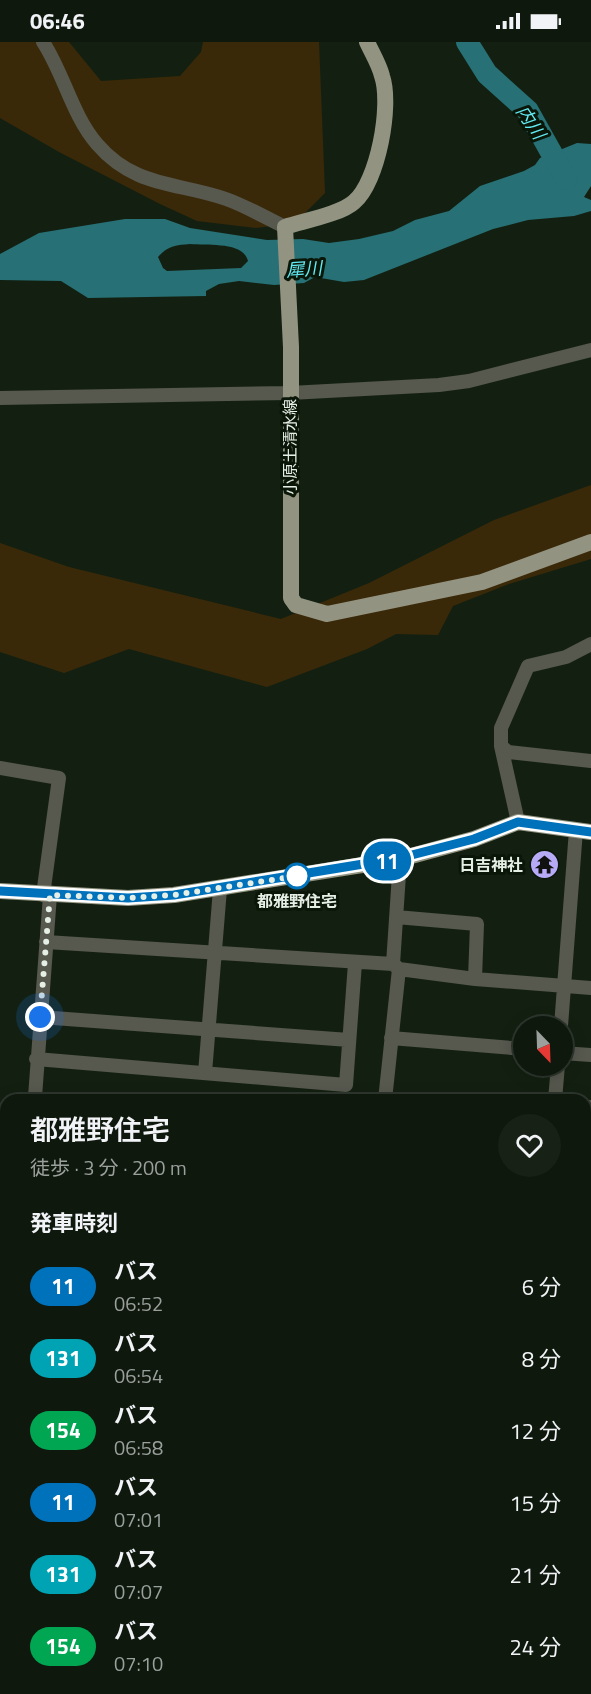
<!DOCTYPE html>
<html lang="ja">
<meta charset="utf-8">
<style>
body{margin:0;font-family:"Titillium Web","Noto Sans JP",sans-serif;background:#172116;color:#f1f3f6;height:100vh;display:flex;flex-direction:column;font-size:22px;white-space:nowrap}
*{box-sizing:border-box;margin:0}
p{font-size:20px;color:#9ba09d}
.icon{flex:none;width:33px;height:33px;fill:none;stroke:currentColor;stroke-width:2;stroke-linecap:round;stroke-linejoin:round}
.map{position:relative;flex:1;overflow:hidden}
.panel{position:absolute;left:0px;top:1052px;width:591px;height:602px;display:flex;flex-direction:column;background:#0e180d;border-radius:18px 18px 0 0;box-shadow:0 3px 15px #0003,0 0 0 2px #2e372e}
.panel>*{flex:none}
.badge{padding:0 12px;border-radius:20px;font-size:21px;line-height:39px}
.needle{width:39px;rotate:157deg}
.fabs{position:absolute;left:513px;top:974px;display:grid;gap:12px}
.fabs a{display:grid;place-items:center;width:60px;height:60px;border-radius:50%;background:#0e180d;box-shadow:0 3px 15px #0003,0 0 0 2px #2e372e;font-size:30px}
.you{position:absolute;width:30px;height:30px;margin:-15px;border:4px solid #fff;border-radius:50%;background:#1a73e8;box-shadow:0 0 0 9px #1a73e833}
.map>.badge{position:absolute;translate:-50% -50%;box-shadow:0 0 0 3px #fff}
h2{padding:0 30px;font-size:22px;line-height:54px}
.round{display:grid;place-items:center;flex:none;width:63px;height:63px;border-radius:32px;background:#172116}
.summary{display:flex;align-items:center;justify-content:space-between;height:102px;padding:0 30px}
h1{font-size:28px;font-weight:600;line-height:45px}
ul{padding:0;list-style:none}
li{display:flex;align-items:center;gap:18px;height:72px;padding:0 30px}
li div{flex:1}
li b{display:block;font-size:22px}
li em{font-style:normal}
li .badge{min-width:66px;font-weight:700;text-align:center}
.status{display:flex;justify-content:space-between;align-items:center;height:42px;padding:0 30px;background:#0e180d;direction:ltr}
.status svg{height:16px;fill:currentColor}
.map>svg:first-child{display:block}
.green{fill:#3a2909}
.water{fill:#277075;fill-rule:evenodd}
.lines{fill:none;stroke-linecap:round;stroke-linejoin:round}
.river{stroke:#277075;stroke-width:22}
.minor{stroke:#57584e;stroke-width:14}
.major{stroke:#929481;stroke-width:16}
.line-casing{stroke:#fff;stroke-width:14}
.line{stroke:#0072bc;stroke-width:9}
.walk{stroke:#e6efe5;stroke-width:6;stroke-dasharray:0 10.8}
.stop-dot{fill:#fff;stroke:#0072bc;stroke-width:3}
.labels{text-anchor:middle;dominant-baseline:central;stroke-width:6;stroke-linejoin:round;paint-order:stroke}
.street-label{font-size:16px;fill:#e6efe5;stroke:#0a1608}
.poi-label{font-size:16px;font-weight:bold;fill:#e6efe5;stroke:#0a1608;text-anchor:end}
.stop-label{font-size:16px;font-weight:bold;fill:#e6efe5;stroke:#0a1608}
.water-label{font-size:18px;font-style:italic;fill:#62ecf5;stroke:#0a1608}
</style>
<div class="status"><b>06:46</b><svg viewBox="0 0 49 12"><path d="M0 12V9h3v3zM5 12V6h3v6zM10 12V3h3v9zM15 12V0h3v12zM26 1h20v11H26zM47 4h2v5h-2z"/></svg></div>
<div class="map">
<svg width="591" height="1652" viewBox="0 0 591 1652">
<rect width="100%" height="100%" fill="#132011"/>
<path class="green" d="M0,0h69l32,39 79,-5 21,-24 2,-10h116l6,151 -30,30 -39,5 -59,-7 -37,-17 -101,-52 -59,-34z
M591,443v74l-82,25 -56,22 -15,29 -42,-1 -29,15 -100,38 -138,-38 -65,24 -64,-21v-109l69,24 212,52 88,-36 125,-63z
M6,1119v306l-6,-1v-304z
M585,1283l6,1v197l-6,3z"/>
<path class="water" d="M577,101l14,1v42l-7,11 7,3v11l-17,5 -46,4 -35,9 -129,51 -20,2 -29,-5 -11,6 -30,2 -35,-4 -20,3 -13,7v5l-118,2 -27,-17 -61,-1v-26l39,-21 86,-14h40l25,9 77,12 36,-1 26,4 30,-4 34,-8 22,-11 34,-9 31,-25 44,-15 11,-6 5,-7zM190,202c18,2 53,-3 58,17l-7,7 -74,3 -4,-3 -5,-11c9,-11 19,-12 32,-13z"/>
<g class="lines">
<path class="river" d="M467,0l20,32 41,37 38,68"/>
<path class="minor" d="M43,0c21,32 29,73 54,102 38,44 80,38 129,55 20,7 40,19 59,28
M0,356l290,-5 149,-8 30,-4 122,-31
M501,704l7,6 83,9
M0,726l59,10 -16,117
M518,780l-17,-76v-18l27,-62 38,-9 25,-13
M396,875l81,7 -2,55
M46,900l347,22 6,5 76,10 116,9
M393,922l7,-105
M40,975l309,23
M561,984l15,-196
M391,996l133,11
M562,1011l29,2
M36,1017l310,26 9,-122
M205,1031l15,-184
M38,1058l-3,-3 15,-202
M385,1058l14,-131
M555,1058l3,-35
M585,1065h6
M585,1395l6,5"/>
<path class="major" d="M367,0c5,11 12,22 15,34 10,29 -4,106 -28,126 -13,12 -51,19 -69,25l6,120v251l5,7 31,9 155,-32 109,-40
M0,849l128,7 46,-3 226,-36 74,-20 44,-17 73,10"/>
</g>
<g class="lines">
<defs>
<path id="line" d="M0,849l128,7 46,-3 226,-37 74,-19 44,-17 73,10"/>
</defs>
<use href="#line" class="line-casing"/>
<use href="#line" class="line"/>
<path class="walk" d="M40,975l10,-122 78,3 46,-3 123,-19"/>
</g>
<defs>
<symbol id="temple-disc" viewBox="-11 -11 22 22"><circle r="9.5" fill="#b7abf8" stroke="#0a1608"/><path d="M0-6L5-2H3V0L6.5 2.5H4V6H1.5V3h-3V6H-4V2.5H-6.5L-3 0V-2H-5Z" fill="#111"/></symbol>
</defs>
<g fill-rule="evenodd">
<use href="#temple-disc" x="528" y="806" width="33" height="33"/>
</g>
<circle class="stop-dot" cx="297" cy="834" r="12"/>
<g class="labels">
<g class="street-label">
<text transform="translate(290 405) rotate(-90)">小原土清水線</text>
</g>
<g class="poi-label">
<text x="523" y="823">日吉神社</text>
</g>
<g class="stop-label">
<text x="297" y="859">都雅野住宅</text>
</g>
<g class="water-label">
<text transform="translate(531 80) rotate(56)">内川</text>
<text transform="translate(304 227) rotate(-4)">犀川</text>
</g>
</g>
</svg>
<div class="fabs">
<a><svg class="needle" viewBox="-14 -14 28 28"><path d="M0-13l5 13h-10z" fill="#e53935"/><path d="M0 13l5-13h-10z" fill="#9ba09d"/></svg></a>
</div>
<div class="you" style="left:40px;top:975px"></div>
<b class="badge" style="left:387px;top:819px;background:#0072bc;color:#fff">11</b>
<section class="panel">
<div class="summary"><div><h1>都雅野住宅</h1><p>徒歩 · 3 分 · 200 m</p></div><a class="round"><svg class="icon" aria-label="heart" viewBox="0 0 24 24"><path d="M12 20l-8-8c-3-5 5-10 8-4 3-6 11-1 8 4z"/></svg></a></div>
<h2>発車時刻</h2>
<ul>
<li><span class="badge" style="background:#0072bc;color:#fff">11</span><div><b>バス</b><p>06:52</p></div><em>6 分</em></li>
<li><span class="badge" style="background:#00a3b4;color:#fff">131</span><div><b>バス</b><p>06:54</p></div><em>8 分</em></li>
<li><span class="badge" style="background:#00a651;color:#fff">154</span><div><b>バス</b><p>06:58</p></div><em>12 分</em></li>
<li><span class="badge" style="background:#0072bc;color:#fff">11</span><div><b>バス</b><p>07:01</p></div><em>15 分</em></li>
<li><span class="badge" style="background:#00a3b4;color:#fff">131</span><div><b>バス</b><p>07:07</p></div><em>21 分</em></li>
<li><span class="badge" style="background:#00a651;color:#fff">154</span><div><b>バス</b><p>07:10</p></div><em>24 分</em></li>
</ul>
</section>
</div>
